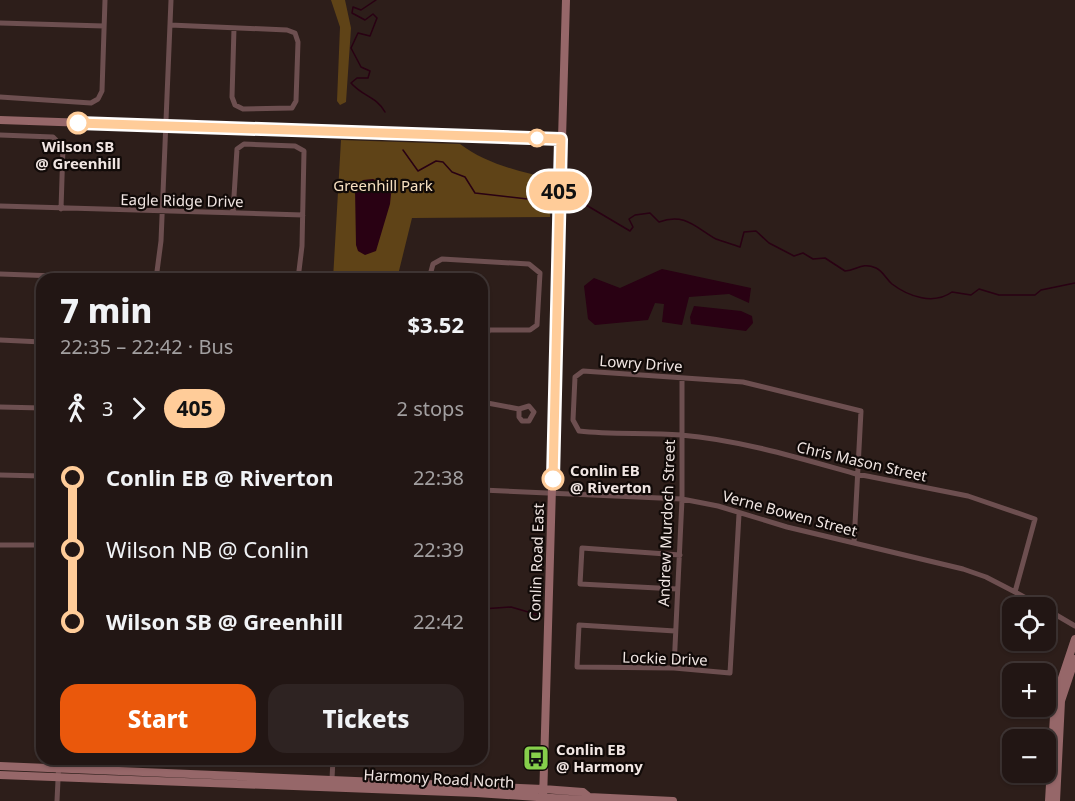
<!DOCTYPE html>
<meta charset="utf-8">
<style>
body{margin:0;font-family:"Noto Sans",sans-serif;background:#2e2322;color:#f1f3f6;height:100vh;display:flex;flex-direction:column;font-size:22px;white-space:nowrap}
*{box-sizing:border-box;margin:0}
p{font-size:20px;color:#a29fa0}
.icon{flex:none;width:33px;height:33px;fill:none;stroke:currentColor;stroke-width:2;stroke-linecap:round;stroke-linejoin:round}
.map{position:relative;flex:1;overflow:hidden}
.sheet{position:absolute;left:36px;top:273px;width:452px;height:492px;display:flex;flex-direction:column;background:#221614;border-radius:18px;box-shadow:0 2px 4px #0004,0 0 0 2px #3f3534}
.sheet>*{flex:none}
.badge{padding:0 12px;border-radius:20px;font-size:21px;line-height:39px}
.fabs{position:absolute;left:1002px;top:597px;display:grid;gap:12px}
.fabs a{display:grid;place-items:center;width:54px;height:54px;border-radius:12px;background:#221614;box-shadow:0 2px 4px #0004,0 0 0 2px #3f3534;font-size:30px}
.map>.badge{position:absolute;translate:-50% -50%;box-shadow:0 0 0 3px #fff}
.legs{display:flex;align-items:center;gap:9px;height:66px;padding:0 24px;font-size:20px}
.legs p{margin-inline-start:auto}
.summary{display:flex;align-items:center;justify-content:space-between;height:102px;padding:0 24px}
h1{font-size:33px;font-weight:800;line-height:45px}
.action{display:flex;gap:12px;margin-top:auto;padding:12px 24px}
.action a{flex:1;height:69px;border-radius:18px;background:#ea580c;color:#fff;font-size:24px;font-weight:800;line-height:69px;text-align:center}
.action a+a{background:#2e2322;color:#f1f3f6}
ul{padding:0 24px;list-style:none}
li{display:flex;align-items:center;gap:21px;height:72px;font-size:22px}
li i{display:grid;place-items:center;width:9px;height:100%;margin:0 8px;background:currentColor}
li i::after{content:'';width:15px;height:15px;margin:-8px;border:4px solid;border-radius:50%;background:#221614}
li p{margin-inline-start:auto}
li:first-child i{background:linear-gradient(#0000 50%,currentColor 0)}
li:last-child i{background:linear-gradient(currentColor 50%,#0000 0)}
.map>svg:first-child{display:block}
.green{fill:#5f4317}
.water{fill:#290113}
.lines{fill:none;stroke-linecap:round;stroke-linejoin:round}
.stream{stroke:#290113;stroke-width:1.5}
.street{stroke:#6d4f50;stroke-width:5}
.secondary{stroke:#966769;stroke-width:8}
.line-1-casing{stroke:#fff;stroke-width:14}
.line-1{stroke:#fc9;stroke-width:9}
.stop-1-dot{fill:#fff;stroke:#fc9;stroke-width:3}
.labels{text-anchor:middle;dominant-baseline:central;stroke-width:4.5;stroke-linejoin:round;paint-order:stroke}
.stop-label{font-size:15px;font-weight:bold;fill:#f1e6e3;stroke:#110a08}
.park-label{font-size:15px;fill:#f7e0c1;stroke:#110a08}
.street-label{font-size:15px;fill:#f1e6e3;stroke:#110a08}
.poi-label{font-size:15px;font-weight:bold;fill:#f1e6e3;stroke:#110a08;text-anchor:start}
</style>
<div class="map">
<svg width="1075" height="801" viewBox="0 0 1075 801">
<rect width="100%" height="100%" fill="#2d1e1a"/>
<path class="green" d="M331,0h14l6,28 -5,74 -6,3 -3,-4 3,-74z
M341,140l119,4c26,20 59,27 91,35l-1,38 -138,1 -15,61h-64z"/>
<path class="water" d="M373,179l14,6 4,9 -1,10 -14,47 -11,4 -7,-4 -2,-6 -1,-57 8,-8z
M662,269l89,19 -2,15 -20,-9 -40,3 -7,28 -20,-3 2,-18 -9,-1 -7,17 -53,5 -7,-6 -4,-33 10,-8 26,10z
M694,306l47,5 11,5 1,7 -7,8 -55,-7 -1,-7z"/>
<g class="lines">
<path class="stream" d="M376,0l-15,10 -8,-3 -1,6 13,7 8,-6 4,4 -7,18 -12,-3 -7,15 10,19 9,4 -2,7h-11l-6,5c11,13 26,14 34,29
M403,150l15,21 18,-10 7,1 9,10 13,5 10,16 79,9
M564,202h17l49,29 3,-4 -4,-8 6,-4 15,-2 9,9c26,-10 37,6 57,17 8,3 16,5 24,8l4,-15 12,-1 13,12 25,13 9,-3 10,6 12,-1 20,13c12,-1 17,-9 31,-3 7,3 10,11 16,16 17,13 42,21 60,8l19,3 8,-6 20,6h36l6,-5 34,-7
M482,609l29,-2 31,9"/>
<path class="street" d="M0,23l104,3
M170,25l117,5 8,3 3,9 -2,59 -4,7 -49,1 -8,-4 -3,-8 2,-69
M0,97l91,6 7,-4 4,-8 3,-91
M0,135l53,2 10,10 -2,62
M0,206l303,9
M233,212l4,-63 7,-5 51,2 9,5 -2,95 -4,33
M0,274l141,5
M156,279l5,-38 10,-241
M429,279l4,-15 9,-5 87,5 11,9 -3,52 -7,5h-41l-7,15
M0,340l42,2
M482,402l37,7 10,-3 5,6 -5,9h-7l-3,-4v-8
M0,407l42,1
M0,475l42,1
M482,490l200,9 36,7 69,21 176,42 23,8 29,15 20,-73 -67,-23 -101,-20 -11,-2c-57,-16 -116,-34 -175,-39 -34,-3 -68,0 -102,-4l-6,-11 2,-43 8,-6 160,11 118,29 -7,132
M0,545h42
M677,589l-97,-5 2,-36 98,7
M1015,592l29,16
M1046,609l29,17
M675,631l-96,-6 -2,42 97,1 56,5 9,-159
M674,668l8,-169v-120
M332,779l1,-20
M57,801l2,-42"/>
<path class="secondary" d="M0,120l561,19
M0,766l543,23 40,3 6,5
M0,775l477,18 105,7 7,-3 84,4
M543,801l23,-801
M1049,801l6,-102 20,-60
M1056,801l5,-100 14,-42"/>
</g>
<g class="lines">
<defs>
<path id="line-1" d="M78,123l483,16 -8,340"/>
</defs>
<use href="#line-1" class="line-1-casing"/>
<use href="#line-1" class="line-1"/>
</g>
<defs>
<symbol id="bus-square" viewBox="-11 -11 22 22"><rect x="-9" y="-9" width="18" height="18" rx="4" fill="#86cf4b" stroke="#110a08"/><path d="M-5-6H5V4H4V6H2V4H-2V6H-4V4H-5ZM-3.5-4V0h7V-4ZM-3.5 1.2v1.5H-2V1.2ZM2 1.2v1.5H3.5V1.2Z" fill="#111"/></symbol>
</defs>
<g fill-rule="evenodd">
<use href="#bus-square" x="521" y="743" width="30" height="30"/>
</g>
<g class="stop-1-dot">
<circle cx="78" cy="123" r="10"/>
<circle cx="537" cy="138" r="8"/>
<circle cx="553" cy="479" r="10"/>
</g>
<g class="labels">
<g class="stop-label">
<text x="78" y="146">Wilson SB<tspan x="78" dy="17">@ Greenhill</tspan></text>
<text x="570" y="470" text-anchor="start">Conlin EB<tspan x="570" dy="17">@ Riverton</tspan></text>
</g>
<g class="park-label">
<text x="383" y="185">Greenhill Park</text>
</g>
<g class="street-label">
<text transform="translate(182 200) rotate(1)">Eagle Ridge Drive</text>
<text transform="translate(641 363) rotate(4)">Lowry Drive</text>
<text transform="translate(862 461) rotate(13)">Chris Mason Street</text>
<text transform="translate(790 513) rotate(15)">Verne Bowen Street</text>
<text transform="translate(666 523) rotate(-88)">Andrew Murdoch Street</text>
<text transform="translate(536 562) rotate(-88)">Conlin Road East</text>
<text transform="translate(665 658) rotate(2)">Lockie Drive</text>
<text transform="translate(439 778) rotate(3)">Harmony Road North</text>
</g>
<g class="poi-label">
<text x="556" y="749">Conlin EB<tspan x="556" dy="17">@ Harmony</tspan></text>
</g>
</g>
</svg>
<div class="fabs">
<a><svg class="icon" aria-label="locate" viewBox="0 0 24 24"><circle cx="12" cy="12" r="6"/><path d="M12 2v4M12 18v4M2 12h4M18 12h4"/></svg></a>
<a>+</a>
<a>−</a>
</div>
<b class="badge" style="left:559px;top:191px;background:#fc9;color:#111">405</b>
<section class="sheet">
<div class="summary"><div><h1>7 min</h1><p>22:35 – 22:42 · Bus</p></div><b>$3.52</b></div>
<div class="legs"><svg class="icon" aria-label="walk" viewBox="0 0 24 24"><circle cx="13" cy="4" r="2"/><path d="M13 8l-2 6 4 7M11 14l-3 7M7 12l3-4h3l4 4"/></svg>3<svg class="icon" aria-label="forward" viewBox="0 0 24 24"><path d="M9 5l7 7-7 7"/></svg><b class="badge" style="background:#fc9;color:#111">405</b><p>2 stops</p></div>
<ul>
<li><i style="color:#fc9"></i><b>Conlin EB @ Riverton</b><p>22:38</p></li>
<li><i style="color:#fc9"></i><span>Wilson NB @ Conlin</span><p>22:39</p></li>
<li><i style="color:#fc9"></i><b>Wilson SB @ Greenhill</b><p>22:42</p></li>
</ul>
<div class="action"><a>Start</a><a>Tickets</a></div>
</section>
</div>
